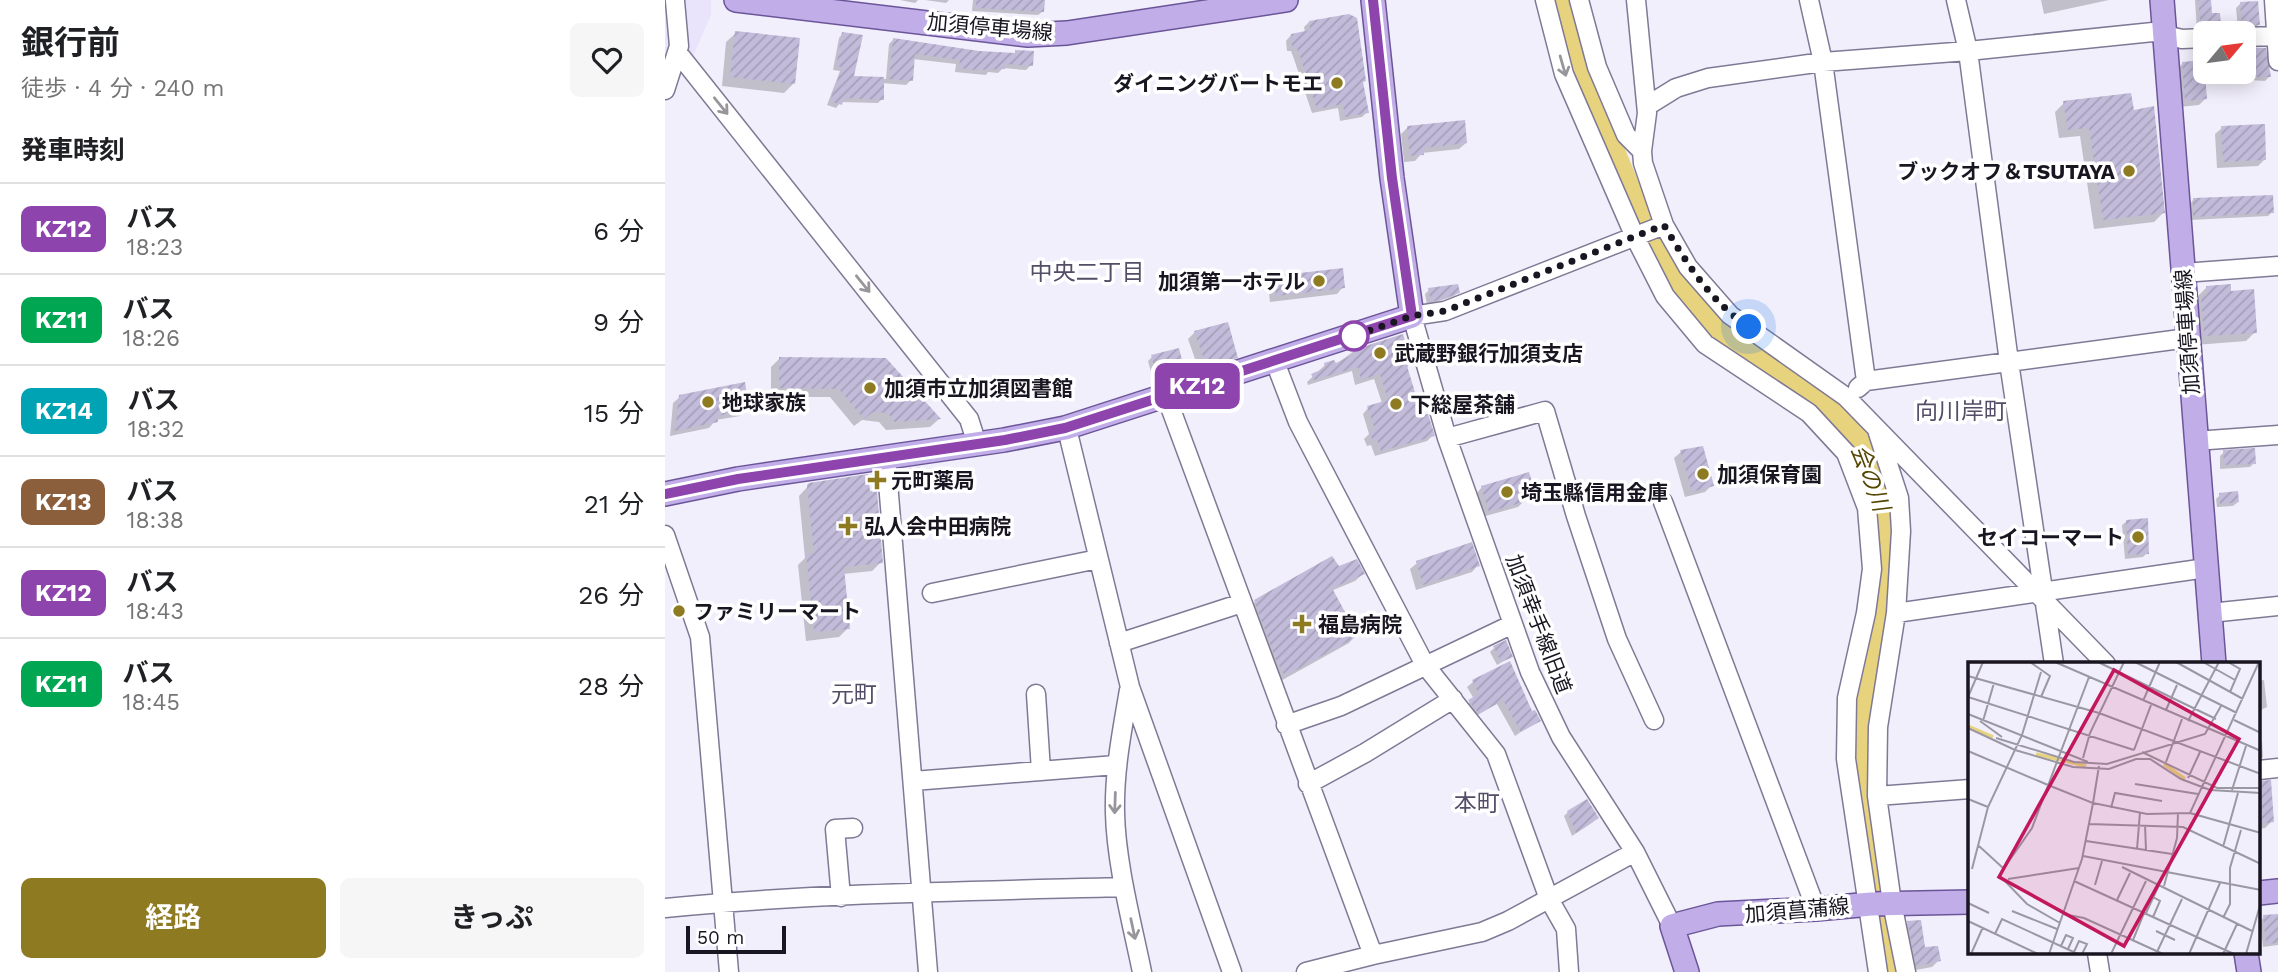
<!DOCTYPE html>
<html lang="ja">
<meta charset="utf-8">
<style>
body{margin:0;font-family:"Work Sans","Noto Sans JP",sans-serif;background:#f6f6f6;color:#202124;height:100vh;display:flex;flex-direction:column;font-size:26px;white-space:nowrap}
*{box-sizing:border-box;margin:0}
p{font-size:23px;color:#757577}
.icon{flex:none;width:38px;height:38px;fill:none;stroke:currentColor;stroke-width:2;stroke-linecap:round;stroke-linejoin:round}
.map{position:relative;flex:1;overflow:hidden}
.sheet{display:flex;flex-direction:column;background:#fff;width:665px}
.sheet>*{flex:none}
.badge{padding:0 14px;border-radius:10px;font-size:24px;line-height:46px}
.needle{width:46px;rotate:61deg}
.buttons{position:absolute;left:1528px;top:21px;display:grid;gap:14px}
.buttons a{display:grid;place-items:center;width:63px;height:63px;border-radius:10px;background:#fff;box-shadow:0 4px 18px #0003;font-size:35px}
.scale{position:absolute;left:21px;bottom:18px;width:100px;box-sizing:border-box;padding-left:7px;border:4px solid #191621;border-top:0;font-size:19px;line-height:24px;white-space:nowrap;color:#191621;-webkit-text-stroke:5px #fff;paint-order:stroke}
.you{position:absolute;width:35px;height:35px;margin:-18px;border:5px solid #fff;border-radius:50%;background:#1a73e8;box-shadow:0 0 0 10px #1a73e833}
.map>.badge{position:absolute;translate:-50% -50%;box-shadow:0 0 0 4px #fff}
h2{padding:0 21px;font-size:26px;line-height:63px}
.round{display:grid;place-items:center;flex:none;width:74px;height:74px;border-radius:10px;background:#f6f6f6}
.overview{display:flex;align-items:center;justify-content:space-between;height:119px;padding:0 21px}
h1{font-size:33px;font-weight:700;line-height:52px}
.cta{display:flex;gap:14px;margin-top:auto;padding:14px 21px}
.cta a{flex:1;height:80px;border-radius:10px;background:#8e7a20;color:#fff;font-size:28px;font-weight:700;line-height:80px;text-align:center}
.cta a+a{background:#f6f6f6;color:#202124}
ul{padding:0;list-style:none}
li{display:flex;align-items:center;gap:21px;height:91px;padding:0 21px;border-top:2px solid #e0e0e0}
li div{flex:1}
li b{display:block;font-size:26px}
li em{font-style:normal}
li .badge{min-width:77px;font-weight:700;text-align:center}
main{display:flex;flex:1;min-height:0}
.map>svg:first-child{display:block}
.built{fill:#e9e4fb}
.shadow{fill:#0003}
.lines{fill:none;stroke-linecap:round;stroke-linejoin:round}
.river{stroke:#e7d37d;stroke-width:24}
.building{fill:url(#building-hatch)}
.minor-casing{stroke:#807995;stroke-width:21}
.major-casing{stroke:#6b5599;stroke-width:26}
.minor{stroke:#fff;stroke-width:18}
.major{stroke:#c1ade8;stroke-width:23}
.oneway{stroke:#98969b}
.line-casing{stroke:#fff;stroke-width:16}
.line{stroke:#8e44ad;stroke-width:10}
.walk{stroke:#191621;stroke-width:7;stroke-dasharray:0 12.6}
.poi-dot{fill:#8e7a20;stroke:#fff;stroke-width:2.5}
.stop-dot{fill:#fff;stroke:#8e44ad;stroke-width:3.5}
.labels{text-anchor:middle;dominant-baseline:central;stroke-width:7;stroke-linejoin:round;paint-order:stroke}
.street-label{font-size:21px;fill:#191621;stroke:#fff}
.poi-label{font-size:21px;font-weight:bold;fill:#191621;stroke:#fff;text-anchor:start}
.neighbourhood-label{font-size:23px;fill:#544d67;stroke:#fff}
.water-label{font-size:23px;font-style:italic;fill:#544600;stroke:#fff}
.inset-river{fill:none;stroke:#e7d37d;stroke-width:3.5}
.inset-road{fill:none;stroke:#9b98a4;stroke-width:2}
.view{fill:#c2185b;fill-opacity:0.15;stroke:#c2185b;stroke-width:3.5}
.inset-edge{fill:none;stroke:#191621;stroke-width:3.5}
</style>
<main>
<section class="sheet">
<div class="overview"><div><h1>銀行前</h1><p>徒歩 · 4 分 · 240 m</p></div><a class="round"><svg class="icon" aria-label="heart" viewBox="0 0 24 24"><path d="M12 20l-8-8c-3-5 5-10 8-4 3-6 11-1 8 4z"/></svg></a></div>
<h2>発車時刻</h2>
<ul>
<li><span class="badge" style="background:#8e44ad;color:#fff">KZ12</span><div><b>バス</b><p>18:23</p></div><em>6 分</em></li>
<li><span class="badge" style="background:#00a651;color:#fff">KZ11</span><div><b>バス</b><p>18:26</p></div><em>9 分</em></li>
<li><span class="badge" style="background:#00a3b4;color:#fff">KZ14</span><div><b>バス</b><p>18:32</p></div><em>15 分</em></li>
<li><span class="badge" style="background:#8b5e3c;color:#fff">KZ13</span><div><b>バス</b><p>18:38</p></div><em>21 分</em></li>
<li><span class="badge" style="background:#8e44ad;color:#fff">KZ12</span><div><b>バス</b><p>18:43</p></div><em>26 分</em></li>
<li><span class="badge" style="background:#00a651;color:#fff">KZ11</span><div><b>バス</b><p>18:45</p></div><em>28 分</em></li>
</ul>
<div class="cta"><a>経路</a><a>きっぷ</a></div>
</section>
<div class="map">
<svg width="1613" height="972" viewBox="0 0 1613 972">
<defs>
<pattern id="building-hatch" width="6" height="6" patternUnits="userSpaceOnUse" patternTransform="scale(1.75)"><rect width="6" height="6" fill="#c2bbd9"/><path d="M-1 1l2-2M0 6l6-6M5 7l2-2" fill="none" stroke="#a6a0ba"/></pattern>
</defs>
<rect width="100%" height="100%" fill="#f2effc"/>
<path class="built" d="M0,0h46v15l-21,48 -25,5z"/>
<path class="shadow" d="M235,0h18l-3,3z
M260,0h24l-3,3z
M308,0h70l-1,12 -4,3 -66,-4z
M1376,0h68l-65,14z
M1530,0h14l2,15 8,11 -4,4h-18z
M1575,4l19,20 -4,5h-17l-2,-21z
M644,22l52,61 6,29 -5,5 -22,4 -2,-13 -26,5 -18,-54 -3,-8h-4l-1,-10 5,-6 14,-3 -1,-5z
M71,33l57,51 -9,9 -62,-7 4,-44z
M178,33l9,45 34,1 3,-35 5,-5 85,13 34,3 3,-3 15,13 -5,5 -23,-2 -5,5 -10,-1 -2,3 -31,-3 1,-8 -43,-5 -2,21 -5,5 -24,-2v16l-4,4 -37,-1 -5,6 -9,-3 13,-34 -7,-1 6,-32z
M1581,50l23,27 -4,4 -16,-1 -2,-7 -5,-1 1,-20z
M1518,63l22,36 -6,6 -20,2 -2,-37z
M1399,103l68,9 31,101 -9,9 -60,7 -14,-93 -21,2 -4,-26z
M743,127l58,16 -7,6 -37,4 -7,8 -11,1 -3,-28z
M1557,128l42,32 -6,6 -41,2 -2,-34z
M1528,200l79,12 -4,4 -78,4v-16z
M609,278l69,9 -6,7 -67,8 -2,-17z
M1542,287l23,6 25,39 -9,9 -51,4 -2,-39 5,-5v-5z
M764,290l29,2 -4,4 -27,9 -2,-11z
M561,324l10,33 -7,7 -29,9 -12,-34 6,-6z
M689,351l56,13 -4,5 15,48 12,18 -6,6 -52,15 -4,-11 -4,1 -3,-7 5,-5 -6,-20 5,-6 14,-5 -8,-24 -19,6 -3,-14 -44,14 -1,-3 18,-17h10z
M487,357l31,15 -4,4 -25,7 -6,-22z
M115,358l159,61 -9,8 -44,3 -7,-8 -17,-2 -8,6 -24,-29h-59v-30z
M15,397l67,12 -7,7 -24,4 -7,8 -39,8 3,-33z
M1016,452l31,33 -7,7 -20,5 -11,-39z
M1559,452l30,11 -4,4 -30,2v-13z
M234,471l21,13 -4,4 -20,2 -1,-15z
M145,484l71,78 -9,9 -29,3 5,54 -9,9 -33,4 -8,-76 7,-7 -6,-62z
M817,487l51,3 -9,8 1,2 -7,7 -36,10 -6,-23z
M1555,495l18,7 -5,4 -16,1 -1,-8z
M1462,521l20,32 -4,4 -18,2 -3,-34z
M752,563l61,2 -6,7 -56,18 -6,-21z
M673,569l25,5 -8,7 -24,10 25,44 -7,8 -72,40 -30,-74 8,-7z
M829,648l17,9 -14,8 -7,-13z
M1599,680l3,27 -8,4v-30z
M808,682l65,38 -23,16 -18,-32 -25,14 -9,-11 11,-8 -7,-12z
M1594,741h3l1,16 -4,4z
M1604,782l3,39 -7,7 -6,1v-46z
M903,812l25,10 -21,14 -8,-20z
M1613,916v29l-15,2 -3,-26 4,-4z
M1243,923l16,26 15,11 -7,7 -22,4 -8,-42z"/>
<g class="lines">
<path class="river" d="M900,0l37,125 30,72 56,95 21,27 136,103 16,24 24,58 3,36 -25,212 4,95 26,125"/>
</g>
<path class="building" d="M311,0h69l-1,12 -68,-4z
M1533,0h13l1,13h8l1,13 -20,1z
M1593,1l2,24 -18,1 -2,-24z
M684,14l8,4 9,63 -3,1 6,31 -24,4 -2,-13 -26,5 -18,-56 -3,-6h-4l-1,-13 19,-4 -1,-9z
M70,31l65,7 -5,46 -65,-7z
M177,32l21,3 -9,41 30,1v23l-40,-2 -2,7 -12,-4 12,-34 -6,-1z
M228,38l86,13 36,2v-3l19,1 -1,15 -28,-2v5l-30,1 -16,-2 1,-8 -45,-6 -2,27 -24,-2z
M1580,48h21l5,29h-19l-1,-8h-5z
M1539,60l3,39 -22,2 -3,-39z
M1466,93l3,17 20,-4 11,107 -62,7 -14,-92 -21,2 -5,-29z
M800,120l2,23 -44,5 1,7 -14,1 -3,-30z
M1600,124l1,36 -43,2 -2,-36z
M1608,195l1,18 -81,4v-19z
M678,268l2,20 -69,8 -2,-20z
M793,284l2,9 -29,9 -3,-14z
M1566,284v7l23,-2 3,44 -53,3 -3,-40 6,-1 -1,-9z
M563,322l10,36 -31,10 -13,-37z
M738,334l9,31 -5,1 15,49 6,-1 7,22 -54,15 -4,-11 -4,2 -4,-11 6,-1 -8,-24 21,-6 -8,-26 -19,6 -3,-13 -44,13 -3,-6 14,-6 -1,-5 10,-3 2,3 18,-9 -1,-4z
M514,348l6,24 -27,8 -7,-25z
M114,357l107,1 55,61 -46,3 -7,-9 -15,-1 -9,7 -25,-30 -60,-1z
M80,382l4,28 -32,6 1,6 -43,9 4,-36z
M1038,446l11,40 -22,6 -12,-42z
M1590,448l1,16 -32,1 -1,-15z
M255,467l2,18 -22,2 -2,-17z
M864,472l6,19 -10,3 2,7 -38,11 -8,-26z
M203,474l2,17h7l6,72 -39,4 6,62 -36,3 -8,-78 8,-1 -7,-68 2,-2z
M1573,491l1,11 -19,2 -1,-11z
M1483,518l1,36 -21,1 -2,-35z
M807,542l8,24 -57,19 -7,-24z
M667,556l7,10 18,-7 8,15 -33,14 26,48 -73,40 -9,-16 -22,-60z
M841,640l7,17 -12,5 -8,-16z
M845,661l22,50 3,-1 6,11 -20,11 -18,-32 -24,14 -11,-14 11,-6 -7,-14z
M1606,780l3,42 -15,2v-43z
M922,799l12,19 -23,15 -9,-22z
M1613,914v29l-12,1 -3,-29z
M1256,920l4,27 13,-1 3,15 -25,5 -9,-45z"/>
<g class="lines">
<defs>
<path id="minor" d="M880,0l19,74 71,163 30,59 40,48 104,69 37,40 21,55 5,61 -6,44 -19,85 -1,61 32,213
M914,0l18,67 29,68 16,16
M971,0l11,113 -5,38 1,12 21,62 24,42 42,48 116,82 260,267
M1144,0l14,62 43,319
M1291,0l12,51 41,311 45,302
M1609,0l4,61
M1578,37l35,-1
M13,53l291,366 8,25
M0,90l14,-44 -4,-45
M982,106l29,-18 32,-10 115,-16 145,-11 185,-19 29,7 23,-1
M999,225l-219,86 -33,5 35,122 83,234 31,65 74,115 37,74
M1518,273l95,-7
M610,362l23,60 127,243 71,89 53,145 17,30 3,43
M1193,388l8,-7 322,-43
M501,396l207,559
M400,428l4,9 61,250 102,285
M1213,433l21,65 2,33 -5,82 -18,114 -1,69 15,107 14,69
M782,438l98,-27 31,105 41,123 37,81
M1530,441l83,-6
M221,458l42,514
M998,502l153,407
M0,535l35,102 29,335
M267,593l166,-34
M1231,613l310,-45
M1545,613l68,-7
M454,643l123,-40
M464,690c-7,41 -15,81 -14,123 1,50 17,110 27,159
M371,694l5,77
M621,725l55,-19 172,-82
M1594,770l19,-2
M248,781l203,-16
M643,784l57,-31 88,-54
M1212,796l93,-7
M176,897l-6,-68 18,-1
M0,908c152,-15 306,-17 459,-21
M1432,953l3,19
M641,972l67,-17 109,-23 26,-11 127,-69"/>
<path id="major" d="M71,0l292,35 39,-2 219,-33
M1497,0l52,664
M0,494l73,-15 266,-39 61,-12 347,-112 -20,-138 -19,-178
M1594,893l19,-2
M1581,953l3,19
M1022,972l-15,-46 46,-12 98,-5 55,-5 99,-2"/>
</defs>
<use href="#minor" class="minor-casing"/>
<use href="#major" class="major-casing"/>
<use href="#minor" class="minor"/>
<use href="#major" class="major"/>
</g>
<defs><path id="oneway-shaft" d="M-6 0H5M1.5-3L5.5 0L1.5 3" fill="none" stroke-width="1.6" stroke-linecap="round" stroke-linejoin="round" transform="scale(1.75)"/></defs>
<g class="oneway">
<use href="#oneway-shaft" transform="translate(898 66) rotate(74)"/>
<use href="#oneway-shaft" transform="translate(56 106) rotate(51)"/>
<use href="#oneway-shaft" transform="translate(198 284) rotate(51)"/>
<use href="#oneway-shaft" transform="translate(450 803) rotate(92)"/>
<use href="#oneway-shaft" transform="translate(468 929) rotate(78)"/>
</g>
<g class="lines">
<defs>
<path id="line" d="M0,494l73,-15 267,-39 60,-12 347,-112 -20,-138 -19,-178"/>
</defs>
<use href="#line" class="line-casing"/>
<use href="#line" class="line"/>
<path class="walk" d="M689,336l-10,3 68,-23 33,-5 219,-86c23,39 47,77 85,102"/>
</g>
<g class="poi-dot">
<circle cx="672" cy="83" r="7"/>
<circle cx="1464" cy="171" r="7"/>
<circle cx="654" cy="281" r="7"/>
<circle cx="715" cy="353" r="7"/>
<circle cx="205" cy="388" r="7"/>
<circle cx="43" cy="402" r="7"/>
<circle cx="731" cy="404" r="7"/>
<circle cx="1038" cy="474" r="7"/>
<path d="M208.5 469.5h7v7h7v7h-7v7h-7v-7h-7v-7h7z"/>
<circle cx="842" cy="492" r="7"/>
<path d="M179.5 515.5h7v7h7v7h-7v7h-7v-7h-7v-7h7z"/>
<circle cx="1473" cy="537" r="7"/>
<circle cx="14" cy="611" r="7"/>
<path d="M633.5 613.5h7v7h7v7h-7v7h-7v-7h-7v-7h7z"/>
</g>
<circle class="stop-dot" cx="689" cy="336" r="14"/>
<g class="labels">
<g class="street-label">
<text transform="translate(325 27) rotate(5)">加須停車場線</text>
<text transform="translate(1522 332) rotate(-94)">加須停車場線</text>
<text transform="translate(874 624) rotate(69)">加須幸手線旧道</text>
<text transform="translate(1132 910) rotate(-5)">加須菖蒲線</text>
</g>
<g class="poi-label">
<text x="658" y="83" text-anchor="end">ダイニングバートモエ</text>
<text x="1450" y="171" text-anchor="end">ブックオフ＆TSUTAYA</text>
<text x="640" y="281" text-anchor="end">加須第一ホテル</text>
<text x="729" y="353">武蔵野銀行加須支店</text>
<text x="219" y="388">加須市立加須図書館</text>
<text x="57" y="402">地球家族</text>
<text x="745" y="404">下総屋茶舗</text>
<text x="1052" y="474">加須保育園</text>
<text x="226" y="480">元町薬局</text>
<text x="856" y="492">埼玉縣信用金庫</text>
<text x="199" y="526">弘人会中田病院</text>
<text x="1459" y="537" text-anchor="end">セイコーマート</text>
<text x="28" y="611">ファミリーマート</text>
<text x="653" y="624">福島病院</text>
</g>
<g class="neighbourhood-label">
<text x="422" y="272">中央二丁目</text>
<text x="1296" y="411">向川岸町</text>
<text x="189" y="694">元町</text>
<text x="812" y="803">本町</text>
</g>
<g class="water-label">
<text transform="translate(1205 478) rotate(69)">会の川</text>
</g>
</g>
<g transform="translate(1303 662)">
<rect width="292" height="292" fill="#f2effc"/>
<path class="inset-river" d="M0,64l25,11M68,92l50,12M196,102l21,15"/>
<path class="inset-road" d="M62,0l20,14 -9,21M87,0l206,89M130,0l118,57M167,0l102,51M208,0l67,37M235,0l32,18M260,0l12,7 -10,23M291,0l-69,151 71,20M0,14l131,37 162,61M0,35l166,53M0,35l15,-35M175,39l17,-39M198,48l11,-25M0,52l120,48M266,58l27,13M12,59l22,16M15,59l11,-38M220,59l31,-59M0,66l47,22 58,17 36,2 27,-10h14l31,20 29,11 51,3M28,76l78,24 33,2 98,-30 16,-28M166,88l17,-45M0,89l80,34M174,90l75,36h44M115,96l7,-25 34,-71M198,100l16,-43M131,104l-6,37 54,11 43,-1M220,116l12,-26M167,122l63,10M80,123l45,18 -11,56 -33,95M264,128l14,-44M0,137l20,8M143,146l4,-15 47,8M121,162l94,3 78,37M177,163l1,25M118,179l86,13M11,184l24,22M255,185l15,-54M169,187l3,-37M115,194l178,34M154,205l130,64M4,207l16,-62 34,-72 19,-63M34,209l30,-43 57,-151M32,214l27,28 33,19M40,217l71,-11M106,219l160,73M127,223l7,-24M196,224l13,-48 1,-25M185,235l7,4 -7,16M149,238l13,-27M0,241l21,10M44,249l45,18M178,251l13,-28M95,252l21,4 79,36M255,256l7,-14v-36l11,-38M0,259l70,33M188,269l19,9M27,272l7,-15 76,35M165,278l11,-27M93,284l5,-11 7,3 -5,11M106,290l5,-11 8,3 -5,10M189,290l25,-53M3,292l12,-27M143,292l35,-73M221,292l31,-71M255,292l14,-30M278,292l15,-52"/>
<path class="view" d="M146,8l125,69 -115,207 -125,-69z"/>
<rect width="292" height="292" class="inset-edge"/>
</g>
</svg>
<div class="buttons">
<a><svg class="needle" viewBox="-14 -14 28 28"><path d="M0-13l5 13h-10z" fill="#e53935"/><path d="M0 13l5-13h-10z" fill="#757577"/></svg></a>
</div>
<div class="scale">50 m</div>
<div class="you" style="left:1084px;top:327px"></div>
<b class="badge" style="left:532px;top:386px;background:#8e44ad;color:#fff">KZ12</b>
</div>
</main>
